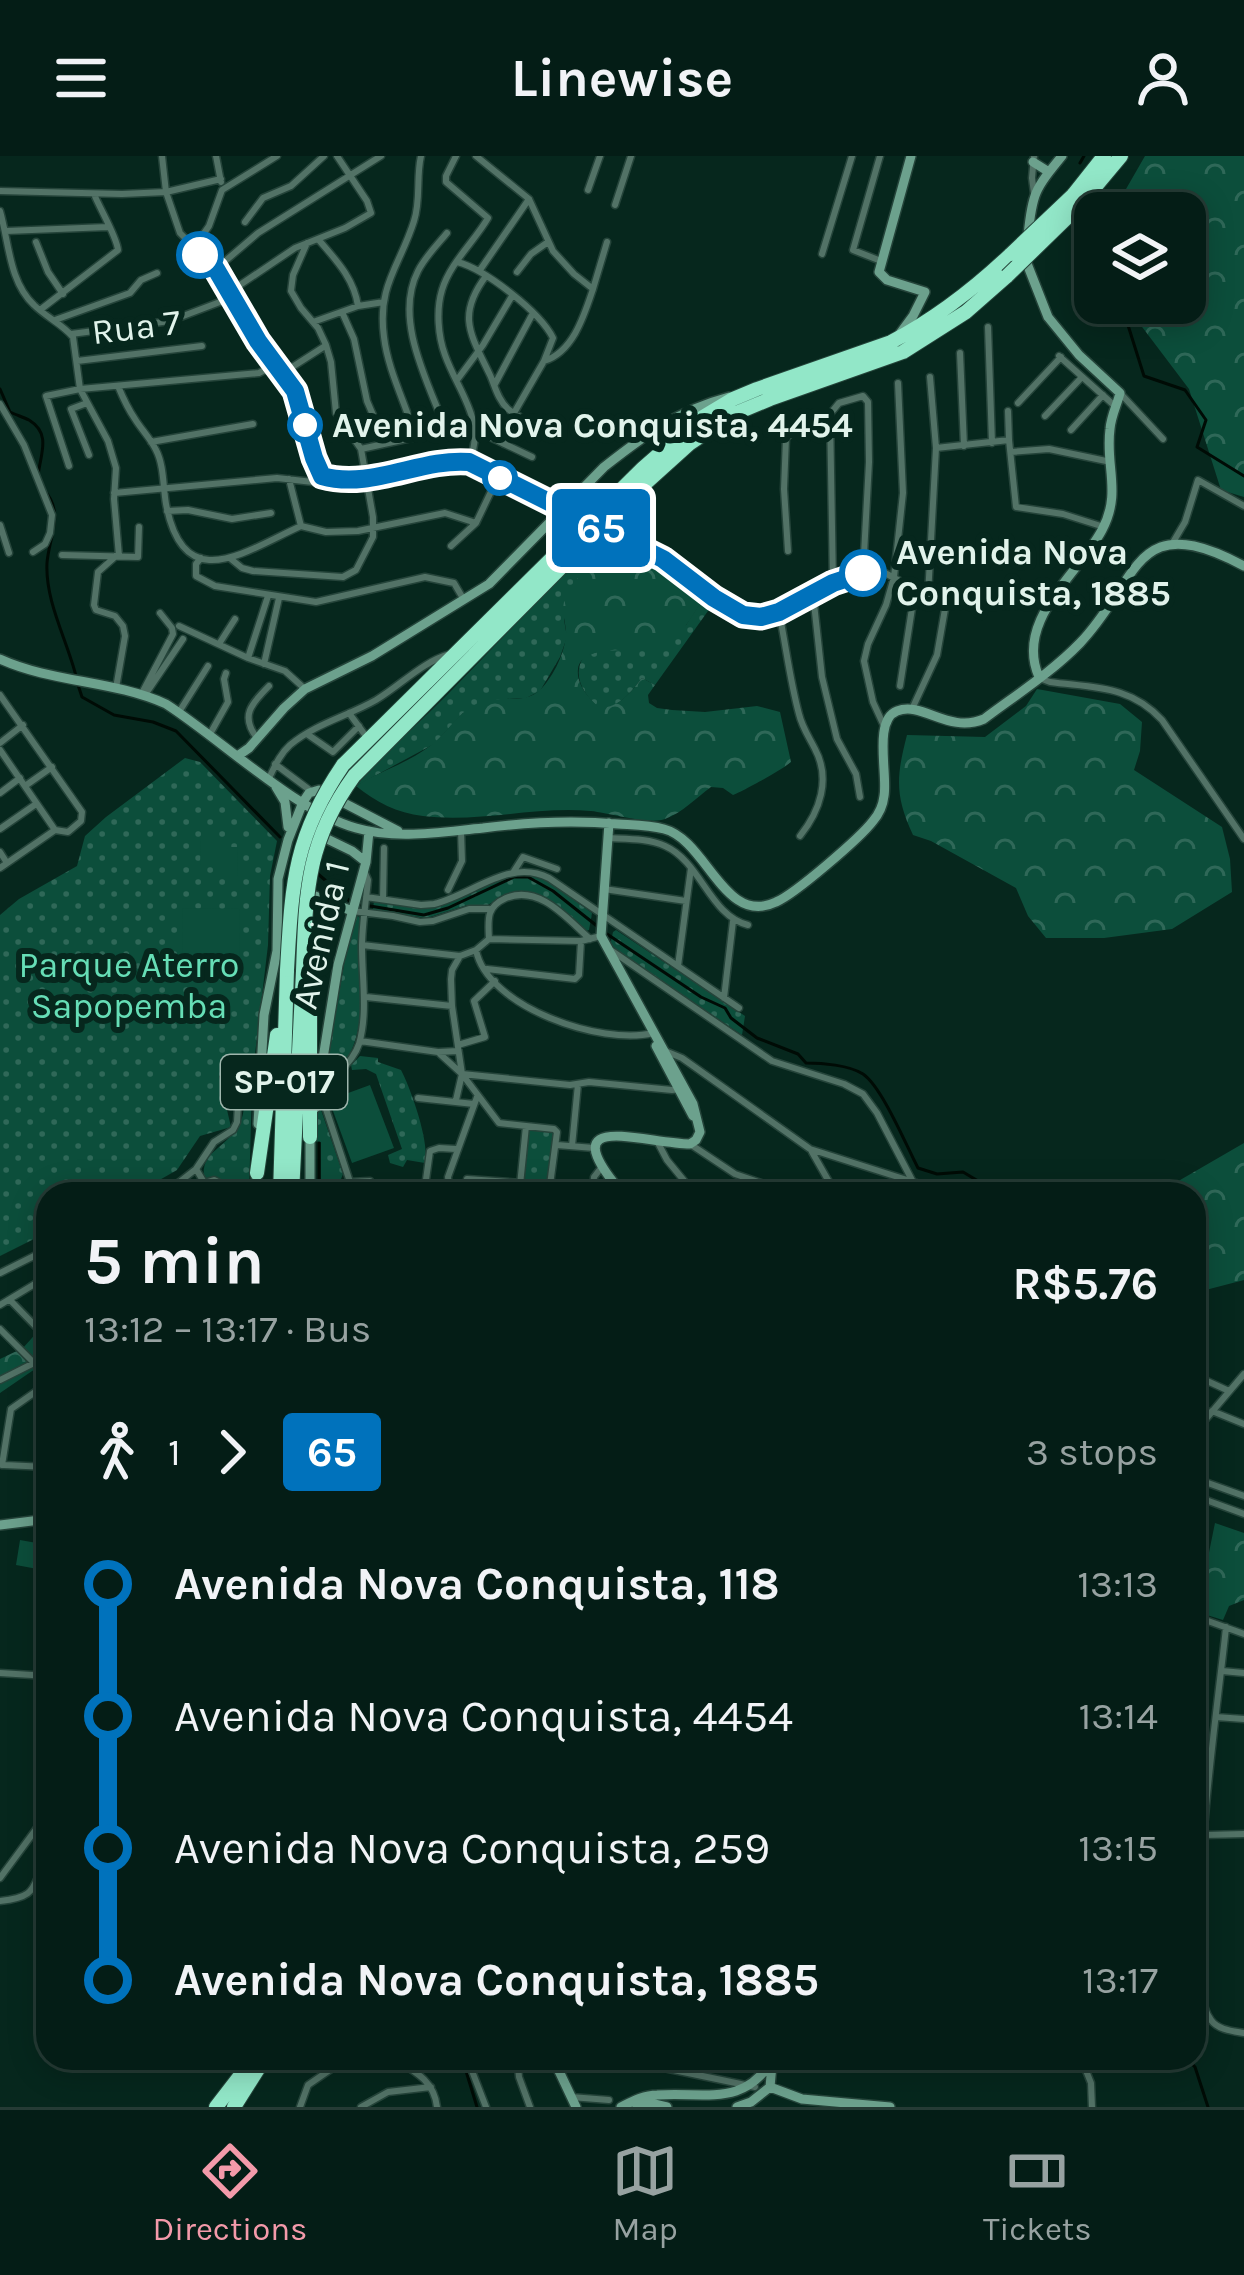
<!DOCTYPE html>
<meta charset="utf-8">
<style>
body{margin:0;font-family:Karla,sans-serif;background:#0d261f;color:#f1f3f6;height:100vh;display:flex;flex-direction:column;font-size:45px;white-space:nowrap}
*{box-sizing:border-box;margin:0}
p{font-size:39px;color:#97a2a1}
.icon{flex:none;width:66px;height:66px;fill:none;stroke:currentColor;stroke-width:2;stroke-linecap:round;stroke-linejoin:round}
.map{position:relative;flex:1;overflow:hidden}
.drawer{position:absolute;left:36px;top:1026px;width:1170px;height:888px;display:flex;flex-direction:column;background:#041d16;border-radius:36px;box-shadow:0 6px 30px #0003,0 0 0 3px #253b35}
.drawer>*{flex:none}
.badge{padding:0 24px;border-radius:9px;font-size:42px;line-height:78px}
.fabs{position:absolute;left:1074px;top:36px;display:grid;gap:24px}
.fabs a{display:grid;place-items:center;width:132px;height:132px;border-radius:24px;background:#041d16;box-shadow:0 6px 30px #0003,0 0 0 3px #253b35;font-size:60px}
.map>.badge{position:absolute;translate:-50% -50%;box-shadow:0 0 0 6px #fff}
.legs{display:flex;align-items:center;gap:18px;height:132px;padding:0 48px;font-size:39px}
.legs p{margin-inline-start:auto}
.overview{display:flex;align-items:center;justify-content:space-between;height:204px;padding:0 48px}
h1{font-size:66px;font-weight:700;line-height:90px}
ul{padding:0 48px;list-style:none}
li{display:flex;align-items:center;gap:42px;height:132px;font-size:45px}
li i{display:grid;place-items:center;width:18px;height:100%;margin:0 15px;background:currentColor}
li i::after{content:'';width:30px;height:30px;margin:-15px;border:9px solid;border-radius:50%;background:#041d16}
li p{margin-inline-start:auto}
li:first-child i{background:linear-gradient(#0000 50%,currentColor 0)}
li:last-child i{background:linear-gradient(currentColor 50%,#0000 0)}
header{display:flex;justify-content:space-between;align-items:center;height:156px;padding:0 48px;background:#041d16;font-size:54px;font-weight:700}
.tabs{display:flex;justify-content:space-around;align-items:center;height:168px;border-top:3px solid #253b35;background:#041d16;font-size:33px;color:#97a2a1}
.tabs a{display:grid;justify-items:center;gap:6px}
.tabs .on{color:#f39aaa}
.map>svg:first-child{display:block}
.grass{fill:url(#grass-dots)}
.forest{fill:url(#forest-crowns)}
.garden{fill:#0c4e3b}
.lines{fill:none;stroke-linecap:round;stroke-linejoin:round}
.stream{stroke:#000b05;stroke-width:3}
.street-casing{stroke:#25443a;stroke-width:9}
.secondary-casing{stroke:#25443a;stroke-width:12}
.highway-casing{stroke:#25443a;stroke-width:16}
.street{stroke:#527266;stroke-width:6}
.secondary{stroke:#6ca18d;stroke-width:9}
.highway{stroke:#92e7c8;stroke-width:14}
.street-bridge-casing{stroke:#25443a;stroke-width:9;stroke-linecap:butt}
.highway-bridge-casing{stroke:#25443a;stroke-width:16;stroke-linecap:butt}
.street-bridge{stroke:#527266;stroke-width:6}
.highway-bridge{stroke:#92e7c8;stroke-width:14}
.line-1-casing{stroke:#fff;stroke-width:27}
.line-1{stroke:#0072bc;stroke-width:18}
.stop-1-dot{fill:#fff;stroke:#0072bc;stroke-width:6}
.labels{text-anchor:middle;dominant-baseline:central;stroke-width:12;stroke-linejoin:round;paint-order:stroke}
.shield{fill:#06271d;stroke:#9fb6ad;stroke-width:3}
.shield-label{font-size:33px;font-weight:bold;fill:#e1f3eb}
.street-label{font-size:36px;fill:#e1f3eb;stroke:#06271d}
.stop-label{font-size:36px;font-weight:bold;fill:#e1f3eb;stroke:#06271d;text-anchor:start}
.park-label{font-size:36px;fill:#66deb6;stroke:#06271d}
</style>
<header><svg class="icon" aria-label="menu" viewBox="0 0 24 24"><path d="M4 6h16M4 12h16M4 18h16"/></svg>Linewise<svg class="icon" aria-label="person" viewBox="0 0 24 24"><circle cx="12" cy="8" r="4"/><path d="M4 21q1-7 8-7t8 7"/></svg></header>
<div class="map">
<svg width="1244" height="1951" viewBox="0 0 1244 1951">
<defs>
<pattern id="grass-dots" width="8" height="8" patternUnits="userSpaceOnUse" patternTransform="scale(3)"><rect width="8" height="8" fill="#0c4e3b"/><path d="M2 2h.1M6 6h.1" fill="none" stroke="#2f6858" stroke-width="1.8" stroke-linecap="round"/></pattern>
<pattern id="forest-crowns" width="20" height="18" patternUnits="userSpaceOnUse" patternTransform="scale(3)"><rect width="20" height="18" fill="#0c4e3b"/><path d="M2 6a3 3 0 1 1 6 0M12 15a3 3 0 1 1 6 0" fill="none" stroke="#2f6858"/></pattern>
</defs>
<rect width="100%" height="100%" fill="#06271d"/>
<path class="grass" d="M605,385l20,7 -11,3 -16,10 -20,18 -14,41 3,17 -7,20 -20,34 -14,7 -20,1 -43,14 -29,31 -78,42c28,-33 61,-61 92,-92 50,-51 98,-104 151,-152z
M705,440l8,8 -58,81 -13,-7c-12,15 -22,29 -42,31 -16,-14 -29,-33 -16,-53l102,-31z
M185,602l15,4 77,79 -7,35 -2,69 -13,109 -7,9 -29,13 12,51 -31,9 -23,34 -42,24h-87v38l-48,24v-341l19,-16 58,-33 8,-30 21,-19z
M526,717l19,6 47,34 -3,17 -5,2 -40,-35 -21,-5 -21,5 -18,10 -17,-2 -40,13 -54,-8 1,-9c19,3 40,9 59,6 33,-6 60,-31 93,-34z
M357,759l3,3c-3,49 17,135 -36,162l28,-161z
M616,774l129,86 -3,19 -132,-89 3,-14z
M360,900l18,2v4l23,8c10,19 29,73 24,93l-18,-3 -4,7 -13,-4 -2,-8 14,-6 -26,-75 -10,-5 -14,1 -1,-5z
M246,929h6l-3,109h-42c-13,-47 15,-37 33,-72 7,-12 1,-24 6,-37z
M319,948l24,70 -8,20h-14v-52l-7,-1z
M528,973l28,3 -6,51 -28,-3z"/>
<path class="forest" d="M1145,0h99v341l-23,-7 -32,-101 -65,-86h61v-90h-76l13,-17z
M625,392l48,22 32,26c-11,17 -23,41 -43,50 -21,9 -80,-5 -84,23 -2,15 11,30 22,39 20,-1 30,-15 42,-30l13,7 -7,10 1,8 8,5 15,2 33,2 52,-6 23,6 11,50c-6,6 -51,31 -58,33l-10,-7 -12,-1c-14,10 -29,26 -46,32 -16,6 -55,-6 -74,-8 -56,-5 -112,12 -168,5 -26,-3 -47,-14 -67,-30 24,-15 52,-23 74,-40 17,-12 28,-35 49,-43 20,-9 46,3 62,-14 13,-13 26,-40 25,-59 -1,-9 -4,-19 -2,-28 8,-25 36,-48 61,-54z
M1037,533l83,15 22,18 -2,29 -6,19 88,57 8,32 2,33 -60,37 -68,9h-58l-18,-22 -12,-28 -85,-47 -18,-6c-18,-39 -17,-58 -6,-100l78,2 41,-31z
M1244,987v137l-50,13v-99h-38z
M48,1164v37l-13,12 -35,24v-34l23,-11z
M1215,1367l29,10v67l-15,6 -6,14 -29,-9v-30l9,1z"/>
<path class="garden" d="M201,680h18v11h19l-1,29h-18v-11h-19z
M183,752l57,1 -1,70 -57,-1z
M370,929l24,63 -42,15 -23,-63z
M20,1384l28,5v26l-32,-6z"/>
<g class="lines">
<path class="stream" d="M1080,7l4,-7
M1121,147l23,73 41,14 21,30 -9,27 47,29
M0,233l10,23c6,3 13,5 19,8 23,14 11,35 9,56
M44,334c21,23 5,46 3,73 -2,38 20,77 29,113
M78,529l4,12 32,18 39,7 23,9 104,106
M318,718l34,29 72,12 24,-7 66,-31h14l25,14 44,35
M604,776l97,65 24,11 6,10 26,20 41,16 8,9c16,0 43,2 57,11 19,13 43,71 55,94l19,6 26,-2 37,22
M329,808l2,-47
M319,1038v-51
M462,1902l15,49
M1186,1902l9,9 13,40"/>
<defs>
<path id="street" d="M162,0l4,36 14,41 36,36 42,72 33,43 8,18 14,55 9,19
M216,0l5,26
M456,0l-10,20v6l42,36c-14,24 -38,45 -46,72 -6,20 -4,46 3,65 13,37 42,66 24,107
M476,0l53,43 24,52 21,23 19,15c-9,27 -20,63 -49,72
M880,0l-27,94 28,11
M1034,0l-2,22 2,15
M588,34l12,-34
M0,35l122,3 44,-2 55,-13
M615,49l16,-49
M0,55c9,31 9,71 34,94 12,12 28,19 39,32l7,52 28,52 8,27 -2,31 5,57
M245,66l18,-24 28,-12 33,-30
M6,75l102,-4
M318,83c17,20 36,39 40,67
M36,86l12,30 15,22
M193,93l16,-23 13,-36 55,-34
M822,98l30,-98
M457,106c28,7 83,50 96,76l-9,23 -30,52 -10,31
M216,113l42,-36 123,-77
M480,114l49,-71
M517,116l14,-18 17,-12
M486,120c-30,40 -15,59 4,99 5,11 8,25 18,34 9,8 23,13 34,18
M593,133l14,-47
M231,135l64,-43 50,-20 26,-15 -4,-12 -30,-45
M40,154l78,-60c-1,-13 -18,-41 -24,-56
M342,156l12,27 13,62 18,42
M55,164l75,-27 11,-13 16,-7
M313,166l45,-16 26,-4
M988,171l4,116
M71,178l99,-13 63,-24
M960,197l4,93
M1059,200l57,51
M77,205l125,-15
M283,217l42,-27
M457,224l26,-35 29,-49
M495,228l38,-71
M118,230c5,12 10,23 17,33 6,10 16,20 21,31 8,15 7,37 10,54 18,94 79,47 135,22
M1120,237l43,46
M87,247l-16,6 18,46
M1018,247l43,-46
M0,248l24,41 28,70 -2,18 -5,11 -12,8
M1008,255l1,29
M1045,260l37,-39
M446,274c-17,-46 -53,-110 -28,-159 7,-14 19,-26 29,-38
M475,274l57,27
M1071,274l32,-35
M415,280c-9,-32 -27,-65 -31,-99 -7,-52 16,-71 30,-116 7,-21 2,-44 7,-65
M151,286l102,-18
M936,292l73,-8 7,67 47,7 41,13
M361,293l114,-25
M1011,296l38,-3 62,13
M69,310l-23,-70 34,-7 179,-16 16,-8
M289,323l12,47
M114,337l163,-15 36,4 9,-6 24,4 118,-19 99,48
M167,355l21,-1 44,9 39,-6
M0,369l9,28
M301,370l25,6 32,-1 87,-18 31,10
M620,382l43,21 66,49 23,9 27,-5 54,-29 30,-10h22l57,31 3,5 -8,46 -25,54
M1172,388l13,-22 13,-42 46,26
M451,390l25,-23 22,-46
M788,395l-4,-62 2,-51 6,-6h38
M62,399l76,2 1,-30
M116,400l-18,16 -4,33 2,5 19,6 8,10 2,10 -9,52
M201,402l-5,6v12l19,10 101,16 109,-25 29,6 10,17
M231,403l11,9 11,3 90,6 13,-7 17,-33v-20l-12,-68 -25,-36 -5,-51 -5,-17 -8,-17 -17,-20 -10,-17 2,-16 14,-32
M833,427l-3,-169 9,-11 24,-7 5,6 1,60 -6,111
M813,438l9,83 15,62 19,35 4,23
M928,440l8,-148 -6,-71
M779,456c7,34 11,69 20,102 3,13 10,23 16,35 16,30 5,62 -15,87
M179,470l69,32 37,13 20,18
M219,488l16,-25
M248,502l20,-62
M264,508l15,-66
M1042,523l8,3c44,6 80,3 112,38l82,119
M900,530l15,-97
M147,536l36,-53
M142,537l31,-59 -1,-6 -12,-15
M0,539l82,117 -1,9 -13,11 -13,-2 -55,-80
M179,556l29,-46
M349,557l19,26
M884,570l-11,-24 -9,-41 4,-17 18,-39 8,-28 9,-84 -5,-110
M210,578l18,-32 -4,-23 2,-6
M307,578l26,18 26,-26
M257,582c-17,-22 -6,-34 12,-52
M0,587l23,-18
M275,608l36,27
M269,622c6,-12 11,-24 21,-33 25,-21 58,-29 86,-45 25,-15 46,-38 74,-46
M25,630l27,-19
M0,637l20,-15
M0,673l36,-25
M608,682c18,1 40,0 57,8 36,16 45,70 83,79
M0,696l7,11
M0,712l55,-38
M514,715l9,-14 34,12
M604,733l82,12
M448,734l14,-29 -1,-30
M366,741l55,8 13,-1c40,-10 75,-46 115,-26l190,130
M383,743l1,-51
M352,755l41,5 27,6 13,-1 36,-12h20
M489,783c-1,-20 -3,-32 17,-41 34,-14 62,22 84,41
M362,789l98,11 16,-6 13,-11 92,2 20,-5
M476,794c11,57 126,96 177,83
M612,795l160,110 72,23 19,10 14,19 36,69
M460,800l-8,14 -1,9 1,27 10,68 37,49 55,6 3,3 -7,53 -83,-6
M678,810l13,-98
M487,813l88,10 4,-4 2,-34
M366,841l86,9
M724,842l9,-77
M360,885l78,11 20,-1
M458,889l27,-8 -11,-36 21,-20
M665,895l17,7 128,91 141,45
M440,898l22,20
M462,918l108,11 19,-3 83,8 9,-1
M418,942l56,6
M456,944l6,-26
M657,985l10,19 28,34
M690,988l45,30 58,20
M557,989l37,3
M572,990l6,-62
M812,996l24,42
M350,1026l-27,-82c4,-23 29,-34 36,-56 9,-31 3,-65 3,-97 0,-22 4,-45 6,-67l-3,-7
M350,1026l20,-1 5,13
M204,1027l10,-3 4,2 2,12
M520,1029l6,-59
M404,1030l1,8
M164,1038l32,-25
M207,1038l1,-5 -12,-20 18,-27 19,-12 4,-8 3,-51
M341,1038l9,-12
M424,1038l6,-43 9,-3 17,1
M450,1038l-2,-17 29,-80
M593,1038l1,-17 7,-9
M0,1117l48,-24
M39,1126l9,13
M10,1144l38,39
M0,1149l48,-29
M0,1173l34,34
M1194,1219l35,16
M0,1224l34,-17 14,-13
M1212,1255l32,13
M1194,1277l50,-59
M2,1309l9,-56 37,-26
M4,1309l44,2
M1194,1322l50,18
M1194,1333l12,11 38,14
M1194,1460l50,18
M1226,1471c-6,64 -49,352 -15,393 7,10 22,11 33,13
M1222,1515l22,2
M0,1517l48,3
M1216,1561l28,2
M1205,1679l39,-1
M0,1722l48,-65
M0,1745c41,-4 30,-16 48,-43
M393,1902c21,13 41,22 44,49
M467,1902l19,49
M517,1902l2,19 11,30
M592,1902l72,10 91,19
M1081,1902l10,25 1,24
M571,1941l38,3
M300,1951l8,-22 39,-27
M361,1951l27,-15 43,-5"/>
<path id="secondary" d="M1033,6l16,10
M1028,80c4,-43 7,-47 34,-80
M1027,97l-1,8 22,56 31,38 41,38c-3,12 -9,23 -10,36 -5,37 12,64 -8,101 -23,44 -88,90 -63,147
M899,179l14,-19 12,-24 -38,-12 -8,-8 32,-116
M604,311c42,-33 73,-56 125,-70
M545,344h18
M0,503c53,24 113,21 166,45 56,36 129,107 190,124 41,12 85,4 127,0 46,-6 89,-8 135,-4 15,1 31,1 46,5 43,11 60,98 112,73 19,-8 84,-64 97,-81 6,-7 10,-16 11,-25 4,-21 -11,-76 13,-85 26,-10 51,23 87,8 32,-24 68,-47 96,-76 61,-64 53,-136 164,-77
M239,599l10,-7 35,-40 21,-19 67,-33 117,-72 115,-117
M276,631l9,15 3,25
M609,667l-8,113 92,168 7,28 -4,8 -6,4c-49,-1 -141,-36 -67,50
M319,679l33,16 14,11
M305,736l47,19
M656,890l37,70
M315,952l23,-143 28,-103 3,-31
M258,968l6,-109 13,-64 1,-72 10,-39 15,-38 6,-9 10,-3 79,41
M255,1038l2,-23
M310,1038v-58
M0,1369l48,-6
M556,1902l3,13 17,36
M770,1931l32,12 88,8
M621,1951c12,-6 23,-12 36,-12 52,-3 87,12 117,-37
M637,1951l13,-4 17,4
M737,1951l14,-5 19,-15 2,-22"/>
<path id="highway" d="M1073,39l31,-39
M1080,49l41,-49
M343,609l300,-297 55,-48 35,-21 24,-10 134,-47c46,-24 83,-53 120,-88
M354,620l284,-286 51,-46 45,-30 36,-15 133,-47 63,-40 41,-36
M310,981v-126
M257,1017l20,-138
M280,1038l7,-224
M292,1038l11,-223
M216,1951l27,-35 7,-14
M234,1951l31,-49"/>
</defs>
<use href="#street" class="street-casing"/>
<use href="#secondary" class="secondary-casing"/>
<use href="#highway" class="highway-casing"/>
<use href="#street" class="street"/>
<use href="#secondary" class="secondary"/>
<use href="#highway" class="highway"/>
<defs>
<path id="street-bridge" d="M569,357l51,25"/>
<path id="highway-bridge" d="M1011,98l62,-59
M1007,120l73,-71
M287,814c5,-85 6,-132 56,-205
M303,815c3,-78 3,-129 51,-195"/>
</defs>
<use href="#street-bridge" class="street-bridge-casing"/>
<use href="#highway-bridge" class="highway-bridge-casing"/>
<use href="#street-bridge" class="street-bridge"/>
<use href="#highway-bridge" class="highway-bridge"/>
</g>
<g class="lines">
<defs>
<path id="line-1" d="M200,99l16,14 42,72 37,50 19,67 8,18c49,14 99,-18 147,-14l194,97 51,39 29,17 18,2 18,-5 54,-29 30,-10"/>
</defs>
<use href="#line-1" class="line-1-casing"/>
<use href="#line-1" class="line-1"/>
</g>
<g class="stop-1-dot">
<circle cx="200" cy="99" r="21"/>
<circle cx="305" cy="269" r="15"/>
<circle cx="500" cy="322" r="15"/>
<circle cx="863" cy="417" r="21"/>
</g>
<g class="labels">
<rect class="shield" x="221" y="899" width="126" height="54" rx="9"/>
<g class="shield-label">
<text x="284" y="926">SP-017</text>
</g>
<g class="street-label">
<text transform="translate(136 171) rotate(-7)">Rua 7</text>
<text transform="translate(321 779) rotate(-77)">Avenida 1</text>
</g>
<g class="stop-label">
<text x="332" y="269">Avenida Nova Conquista, 4454</text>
<text x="896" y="396">Avenida Nova<tspan x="896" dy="41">Conquista, 1885</tspan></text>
</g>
<g class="park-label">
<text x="129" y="809">Parque Aterro<tspan x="129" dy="41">Sapopemba</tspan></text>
</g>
</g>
</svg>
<div class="fabs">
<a><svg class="icon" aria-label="layers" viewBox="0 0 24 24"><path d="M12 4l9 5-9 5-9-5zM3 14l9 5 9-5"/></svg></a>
</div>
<b class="badge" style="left:601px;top:372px;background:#0072bc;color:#fff">65</b>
<section class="drawer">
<div class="overview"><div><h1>5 min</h1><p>13:12 – 13:17 · Bus</p></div><b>R$5.76</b></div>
<div class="legs"><svg class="icon" aria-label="walk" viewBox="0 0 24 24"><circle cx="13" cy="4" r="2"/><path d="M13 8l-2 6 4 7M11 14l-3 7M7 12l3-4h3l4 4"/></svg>1<svg class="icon" aria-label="forward" viewBox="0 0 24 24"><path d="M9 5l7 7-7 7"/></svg><b class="badge" style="background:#0072bc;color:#fff">65</b><p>3 stops</p></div>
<ul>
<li><i style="color:#0072bc"></i><b>Avenida Nova Conquista, 118</b><p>13:13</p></li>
<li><i style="color:#0072bc"></i><span>Avenida Nova Conquista, 4454</span><p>13:14</p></li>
<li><i style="color:#0072bc"></i><span>Avenida Nova Conquista, 259</span><p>13:15</p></li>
<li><i style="color:#0072bc"></i><b>Avenida Nova Conquista, 1885</b><p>13:17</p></li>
</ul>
</section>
</div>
<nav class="tabs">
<a class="on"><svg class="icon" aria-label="directions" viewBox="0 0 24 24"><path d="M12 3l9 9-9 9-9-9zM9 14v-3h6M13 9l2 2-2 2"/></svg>Directions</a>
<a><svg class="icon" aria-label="map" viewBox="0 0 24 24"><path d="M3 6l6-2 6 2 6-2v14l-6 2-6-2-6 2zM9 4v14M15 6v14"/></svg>Map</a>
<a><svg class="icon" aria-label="tickets" viewBox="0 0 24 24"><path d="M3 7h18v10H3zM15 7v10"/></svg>Tickets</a>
</nav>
